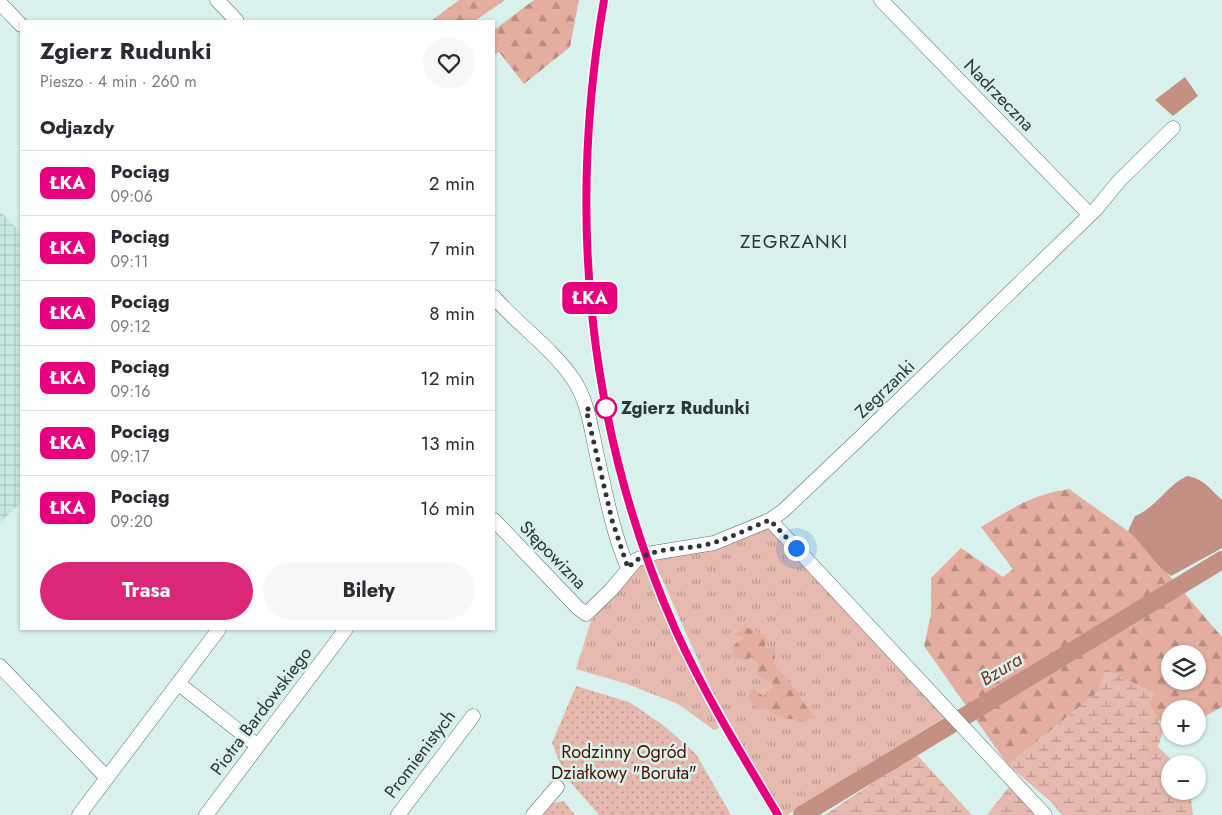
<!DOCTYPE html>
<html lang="pl">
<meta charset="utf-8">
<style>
body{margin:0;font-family:Jost,sans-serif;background:#f7f7f7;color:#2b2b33;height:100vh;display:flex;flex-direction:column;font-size:19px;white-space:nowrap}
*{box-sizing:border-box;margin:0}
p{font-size:16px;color:#7c7c81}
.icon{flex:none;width:28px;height:28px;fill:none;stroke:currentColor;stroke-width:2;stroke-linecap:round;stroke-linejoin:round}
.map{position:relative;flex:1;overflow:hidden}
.side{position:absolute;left:20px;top:20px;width:475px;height:610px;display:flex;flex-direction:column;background:#fff;border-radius:0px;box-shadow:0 1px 4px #0004}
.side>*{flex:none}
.badge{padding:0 10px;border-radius:8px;font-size:18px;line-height:32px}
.controls{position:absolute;left:1161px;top:645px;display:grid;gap:10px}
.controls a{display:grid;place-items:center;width:45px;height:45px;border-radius:50%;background:#fff;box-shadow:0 1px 4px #0004;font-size:25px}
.you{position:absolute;width:25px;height:25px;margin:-12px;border:4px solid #fff;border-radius:50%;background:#1a73e8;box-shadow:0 0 0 8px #1a73e833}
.map>.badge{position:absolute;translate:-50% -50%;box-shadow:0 0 0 2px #fff}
h2{padding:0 20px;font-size:19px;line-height:45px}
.round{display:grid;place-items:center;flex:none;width:52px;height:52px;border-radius:26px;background:#f7f7f7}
.head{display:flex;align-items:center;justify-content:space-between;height:85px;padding:0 20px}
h1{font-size:24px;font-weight:700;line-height:38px}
.action{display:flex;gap:10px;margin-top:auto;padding:10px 20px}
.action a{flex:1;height:58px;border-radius:30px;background:#db2777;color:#fff;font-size:20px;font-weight:700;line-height:58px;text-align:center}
.action a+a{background:#f7f7f7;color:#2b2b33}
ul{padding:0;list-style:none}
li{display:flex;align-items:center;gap:15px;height:65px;padding:0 20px;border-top:1px solid #e1e1e2}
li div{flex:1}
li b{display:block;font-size:19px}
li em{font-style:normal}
li .badge{min-width:55px;font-weight:700;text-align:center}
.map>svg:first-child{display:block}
.industrial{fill:url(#industrial-grid)}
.grass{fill:url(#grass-tufts)}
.forest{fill:url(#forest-firs);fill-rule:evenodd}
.wetland{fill:url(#wetland-marsh)}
.garden{fill:url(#garden-dots)}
.water{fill:#c39083}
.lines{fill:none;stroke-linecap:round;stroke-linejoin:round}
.river{stroke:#c39083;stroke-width:18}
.minor-casing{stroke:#59706b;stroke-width:15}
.minor{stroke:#fff;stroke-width:14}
.rail-casing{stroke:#72827f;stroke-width:5}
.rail{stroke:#d8f1ec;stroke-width:3;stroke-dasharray:9;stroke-linecap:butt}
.line-casing{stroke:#fff;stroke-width:11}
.line{stroke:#e6007e;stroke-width:8}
.walk{stroke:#2d3735;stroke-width:5;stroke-dasharray:0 9}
.stop-dot{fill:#fff;stroke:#e6007e;stroke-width:2.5}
.labels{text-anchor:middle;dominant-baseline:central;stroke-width:5;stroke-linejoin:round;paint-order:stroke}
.street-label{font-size:18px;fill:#2d3735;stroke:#d8f1ec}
.stop-label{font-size:18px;font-weight:bold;fill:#2d3735;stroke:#d8f1ec;text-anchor:start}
.park-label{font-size:18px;fill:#4e1101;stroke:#d8f1ec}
.neighbourhood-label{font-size:19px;letter-spacing:1px;fill:#2d3735;stroke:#d8f1ec}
.water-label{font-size:19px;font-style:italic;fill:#783826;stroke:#d8f1ec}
</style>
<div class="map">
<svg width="1222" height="815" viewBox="0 0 1222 815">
<defs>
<pattern id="industrial-grid" width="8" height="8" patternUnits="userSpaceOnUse" patternTransform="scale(1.25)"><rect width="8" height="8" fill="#c5e8e0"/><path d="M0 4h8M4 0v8" fill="none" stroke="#aac8c1"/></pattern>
<pattern id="grass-tufts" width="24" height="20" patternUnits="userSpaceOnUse" patternTransform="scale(1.25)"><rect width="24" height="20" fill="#e5b9ad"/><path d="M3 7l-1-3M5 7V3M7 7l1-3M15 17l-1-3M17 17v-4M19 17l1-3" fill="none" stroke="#ba978e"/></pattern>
<pattern id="forest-firs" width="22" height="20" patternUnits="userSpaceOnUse" patternTransform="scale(1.25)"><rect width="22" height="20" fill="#e3aea0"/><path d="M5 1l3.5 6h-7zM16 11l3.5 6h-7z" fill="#b88e83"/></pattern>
<pattern id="wetland-marsh" width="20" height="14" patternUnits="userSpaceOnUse" patternTransform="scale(1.25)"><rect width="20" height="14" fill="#e5b9ad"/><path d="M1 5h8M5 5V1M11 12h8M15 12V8" fill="none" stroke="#ba978e"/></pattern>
<pattern id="garden-dots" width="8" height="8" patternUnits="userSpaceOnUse" patternTransform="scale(1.25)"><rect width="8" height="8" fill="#e5b9ad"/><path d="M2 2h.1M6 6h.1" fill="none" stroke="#ba978e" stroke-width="1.8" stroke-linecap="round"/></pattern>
</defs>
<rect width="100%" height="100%" fill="#d8f1ec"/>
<path class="industrial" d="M0,211l21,22v269l-21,21z"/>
<path class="grass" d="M765,528h4l179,187 -161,100h-5l-71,-126 -57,-128z
M644,562l29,71 46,95 -5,2 -36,-26 -51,-20 -51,-15 15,-48 9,-13 31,-39z"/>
<path class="forest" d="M459,0h46l-30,21h-44z
M534,0h45l-9,47 -46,37 -25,-32 -5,3v-25z
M1069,489l67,48 86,100v70l-24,13v-11h-28v17l-72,-34 -90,73 -84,-119 7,-32v-36l30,-30 42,29 10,-8 -32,-42c32,-19 50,-32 88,-38zM1170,654h28v27h-28z
M746,627l20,8 -1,15 10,-4v22l11,9 29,42c-15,0 -36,3 -47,-10l-8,1 -11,-10 1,-10 5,-1 8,7 9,-4v-9l-15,-8 1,-11 -5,-8 -8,5 -13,-5 2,-11 10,-7 -10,-3z"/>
<path class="wetland" d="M1105,669l50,24 -5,10 13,28 -5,16 18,17h-6v27h28v-5l3,4 -10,10 2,15h-131l-12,-14 -42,-36 90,-73z
M916,754l56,61h-147z
M1009,787l26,28h-48z"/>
<path class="garden" d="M576,686l53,16 34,23 33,29 35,61h-132l-34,-39 -13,-33z
M564,801l11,14h-35l9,-11z"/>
<path class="water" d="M1185,77l13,19 -25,20 -18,-16z
M1187,476c16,2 24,14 35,24v48l-51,28c-17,-11 -27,-32 -43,-45l7,-15c21,-8 32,-31 52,-40z"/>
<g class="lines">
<path class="river" d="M802,815l420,-255"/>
<defs>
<path id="minor" d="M217,0l20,21
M881,0l209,215
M0,3l21,22
M494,297c24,28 58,51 79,82 14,20 18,48 23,72 9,39 16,80 32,117
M494,520l84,88 8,6 25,-24 25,-30 17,-7 61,-10 56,-23 13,-9 79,-75 234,-227 23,-28 54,-53
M770,520l275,295
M0,666l107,112
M179,684l79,62
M79,815l140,-186
M206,815l140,-186
M398,815l75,-99
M533,815l24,-28"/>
</defs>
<use href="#minor" class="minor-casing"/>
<use href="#minor" class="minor"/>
<defs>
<path id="rail" d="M604,0c-38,213 -16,432 72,631 29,64 66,124 102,184"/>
</defs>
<use href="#rail" class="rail-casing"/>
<use href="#rail" class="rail"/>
</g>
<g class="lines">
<defs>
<path id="line" d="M604,0c-37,215 -17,430 72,631 29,64 66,124 102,184"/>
</defs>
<use href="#line" class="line-casing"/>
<use href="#line" class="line"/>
<path class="walk" d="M606,408l-20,1 26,111 16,48c21,-25 60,-16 88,-26 18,-6 36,-15 54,-22l26,28"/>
</g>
<circle class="stop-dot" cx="606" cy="408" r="10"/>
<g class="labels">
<g class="street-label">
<text transform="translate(999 95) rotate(46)">Nadrzeczna</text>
<text transform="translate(885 389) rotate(-44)">Zegrzanki</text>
<text transform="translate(553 555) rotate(46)">Stępowizna</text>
<text transform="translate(261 711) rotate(-53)">Piotra Bardowskiego</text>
<text transform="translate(420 754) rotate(-53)">Promienistych</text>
</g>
<g class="stop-label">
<text x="621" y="408">Zgierz Rudunki</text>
</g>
<g class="park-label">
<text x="624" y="752">Rodzinny Ogród<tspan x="624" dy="21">Działkowy "Boruta"</tspan></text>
</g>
<g class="neighbourhood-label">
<text x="794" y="241">ZEGRZANKI</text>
</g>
<g class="water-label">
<text transform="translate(1001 669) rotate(-31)">Bzura</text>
</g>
</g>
</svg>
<div class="controls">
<a><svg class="icon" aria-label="layers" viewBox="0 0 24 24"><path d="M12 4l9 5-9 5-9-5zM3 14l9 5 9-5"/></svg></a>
<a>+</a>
<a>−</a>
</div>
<div class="you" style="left:796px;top:548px"></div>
<b class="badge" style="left:590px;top:298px;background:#e6007e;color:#fff">ŁKA</b>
<section class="side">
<div class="head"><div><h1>Zgierz Rudunki</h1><p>Pieszo · 4 min · 260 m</p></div><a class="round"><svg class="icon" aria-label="heart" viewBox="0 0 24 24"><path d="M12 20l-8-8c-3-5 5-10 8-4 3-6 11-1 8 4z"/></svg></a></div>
<h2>Odjazdy</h2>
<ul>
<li><span class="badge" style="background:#e6007e;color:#fff">ŁKA</span><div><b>Pociąg</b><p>09:06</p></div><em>2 min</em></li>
<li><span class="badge" style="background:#e6007e;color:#fff">ŁKA</span><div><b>Pociąg</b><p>09:11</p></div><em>7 min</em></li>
<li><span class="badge" style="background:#e6007e;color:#fff">ŁKA</span><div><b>Pociąg</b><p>09:12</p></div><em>8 min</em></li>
<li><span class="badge" style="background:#e6007e;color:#fff">ŁKA</span><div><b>Pociąg</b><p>09:16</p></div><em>12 min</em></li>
<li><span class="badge" style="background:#e6007e;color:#fff">ŁKA</span><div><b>Pociąg</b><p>09:17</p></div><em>13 min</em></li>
<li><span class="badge" style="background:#e6007e;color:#fff">ŁKA</span><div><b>Pociąg</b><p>09:20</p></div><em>16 min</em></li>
</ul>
<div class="action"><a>Trasa</a><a>Bilety</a></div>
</section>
</div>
